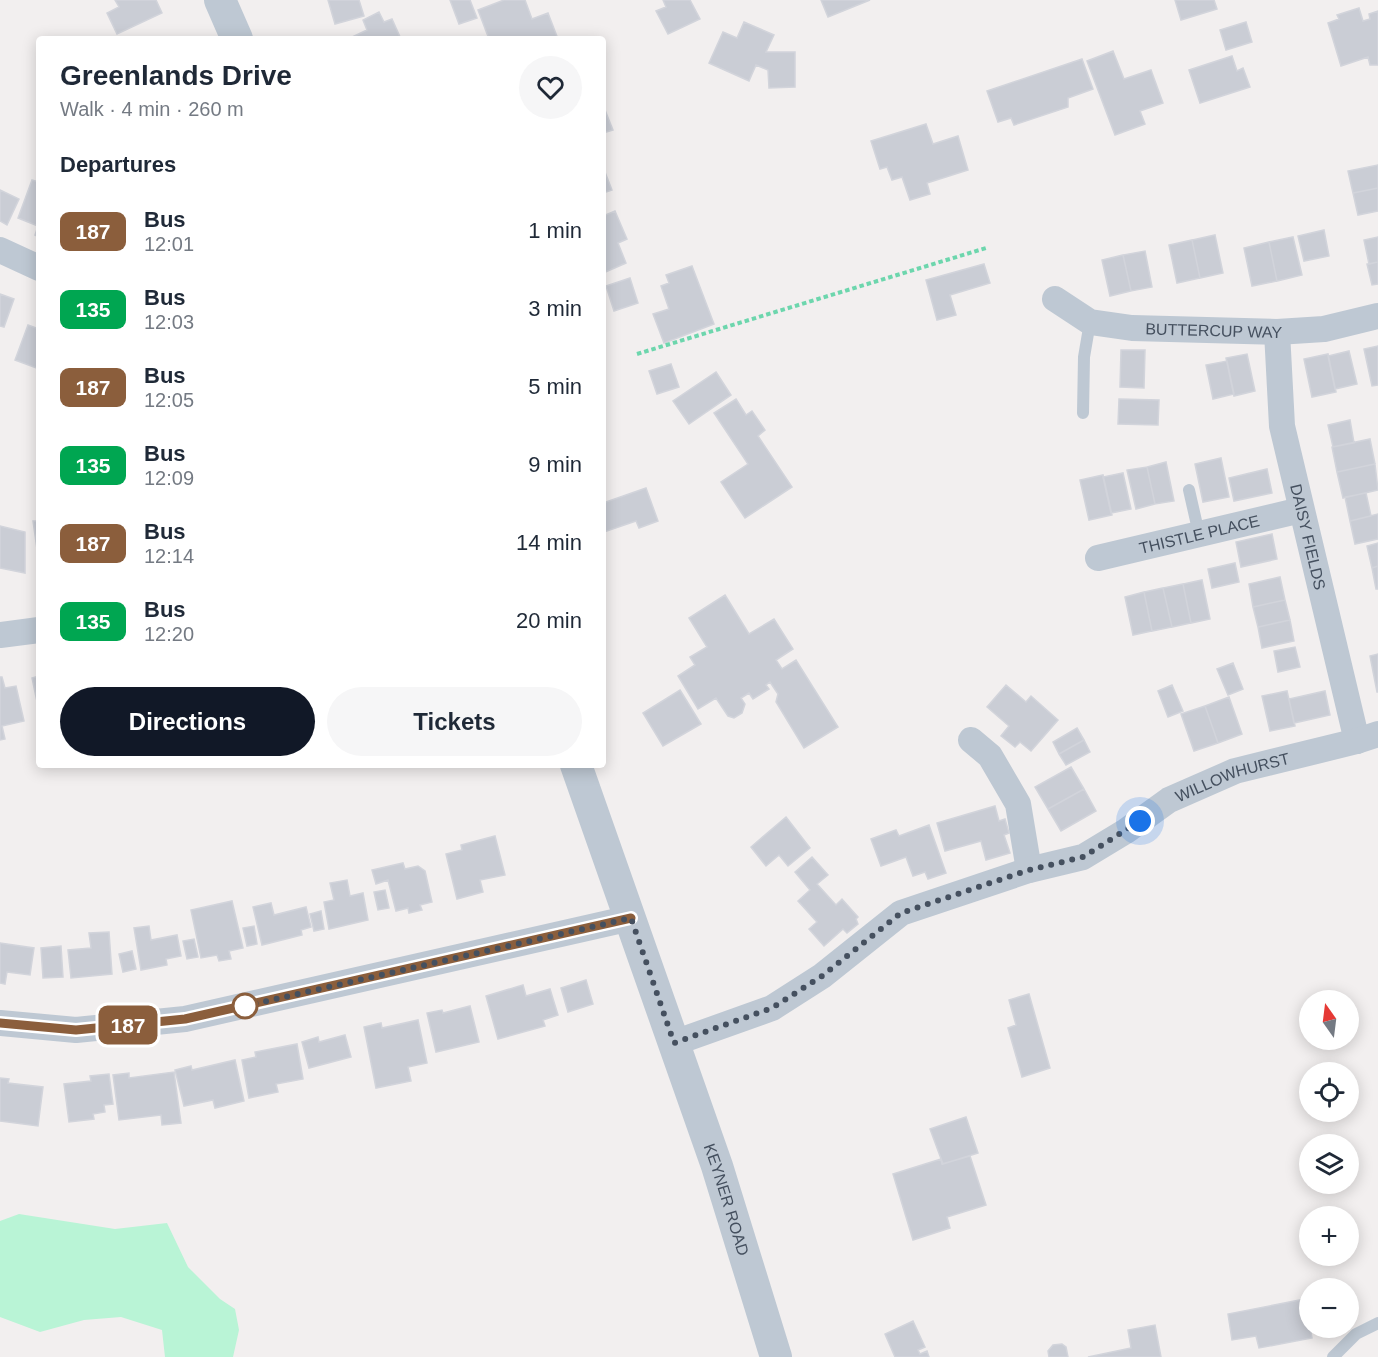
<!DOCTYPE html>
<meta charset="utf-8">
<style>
body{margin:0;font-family:Helvetica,sans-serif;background:#f6f6f7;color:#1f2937;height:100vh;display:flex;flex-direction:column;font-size:22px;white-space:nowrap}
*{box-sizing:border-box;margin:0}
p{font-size:20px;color:#747a83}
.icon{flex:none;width:33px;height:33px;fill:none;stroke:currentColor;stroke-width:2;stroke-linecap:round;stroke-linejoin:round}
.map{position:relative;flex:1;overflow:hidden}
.sheet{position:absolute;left:36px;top:36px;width:570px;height:732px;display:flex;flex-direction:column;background:#fff;border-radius:6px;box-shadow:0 3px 15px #0003}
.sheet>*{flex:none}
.badge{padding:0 12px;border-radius:9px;font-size:21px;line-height:39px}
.needle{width:39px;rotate:346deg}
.controls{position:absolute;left:1299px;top:990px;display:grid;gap:12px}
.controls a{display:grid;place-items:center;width:60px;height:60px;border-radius:50%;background:#fff;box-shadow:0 3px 15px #0003;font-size:30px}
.you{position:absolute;width:30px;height:30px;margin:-15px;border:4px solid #fff;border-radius:50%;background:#1a73e8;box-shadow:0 0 0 9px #1a73e833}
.map>.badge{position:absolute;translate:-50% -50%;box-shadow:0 0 0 3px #fff}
h2{padding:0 24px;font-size:22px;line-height:54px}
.round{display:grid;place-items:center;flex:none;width:63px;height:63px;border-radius:32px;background:#f6f6f7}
.overview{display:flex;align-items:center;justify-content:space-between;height:102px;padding:0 24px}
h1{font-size:28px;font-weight:700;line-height:45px}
.cta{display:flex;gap:12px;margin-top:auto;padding:12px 24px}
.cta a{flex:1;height:69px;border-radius:36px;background:#111827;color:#fff;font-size:24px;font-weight:700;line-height:69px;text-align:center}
.cta a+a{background:#f6f6f7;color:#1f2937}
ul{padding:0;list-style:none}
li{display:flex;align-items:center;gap:18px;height:78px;padding:0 24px}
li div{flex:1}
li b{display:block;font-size:22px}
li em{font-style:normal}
li .badge{min-width:66px;font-weight:700;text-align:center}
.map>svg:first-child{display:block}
.green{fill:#b9f4d6}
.building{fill:#cacdd5;stroke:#d2d4db;stroke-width:1.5}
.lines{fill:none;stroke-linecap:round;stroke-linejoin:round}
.path{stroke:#6dd6ad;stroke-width:4;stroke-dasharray:4.5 3;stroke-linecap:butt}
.service{stroke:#bec8d3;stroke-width:12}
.minor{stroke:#bec8d3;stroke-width:26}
.tertiary{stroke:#bec8d3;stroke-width:32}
.line-casing{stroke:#fff;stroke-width:14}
.line{stroke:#8b5e3c;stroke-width:9}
.walk{stroke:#45505f;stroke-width:6;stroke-dasharray:0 10.8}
.stop-dot{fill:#fff;stroke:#8b5e3c;stroke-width:3}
.labels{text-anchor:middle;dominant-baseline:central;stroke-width:6;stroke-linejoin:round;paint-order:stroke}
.street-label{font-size:16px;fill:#45505f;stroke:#fff}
</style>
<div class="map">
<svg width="1378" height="1357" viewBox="0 0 1378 1357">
<rect width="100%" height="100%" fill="#f2efef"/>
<path class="green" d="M19,1214l96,15 52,-6 21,44 32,32 15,10 4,21 -6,27h-68l-3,-27 -41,-13 -37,3 -44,12 -40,-15v-96z"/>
<path class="building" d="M115,0h41l6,13 -45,21 -10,-21 12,-6z
M328,0h31l5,16 -29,8z
M450,0h20l7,18 -18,6z
M504,0h21l7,19 16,-6 10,26h-69l-11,-29z
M663,0h27l10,19 -32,15 -12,-23 10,-4z
M821,0h49l-42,17z
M1175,0h39l3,9 -36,11z
M1359,8l4,13 7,-2 -1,-5 9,-3v54h-8l-2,-8 -27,9 -13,-43 11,-4 -2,-4z
M379,12l5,10 8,-3 9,20h-53l19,-9 -4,-10z
M744,22l30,13 -8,17h29v35l-26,1 -1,-18 -12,-5 -7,16 -40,-18 14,-31 14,6z
M1246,22l6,20 -26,8 -6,-20z
M1113,51l11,28 27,-9 12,33 -23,8 5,13 -30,11 -28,-74z
M1232,56l5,15 6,-3 7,19 -50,16 -11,-33z
M1082,59l11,30 -25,9v9l-54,18 -3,-7 -13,4 -11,-31z
M603,105l10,25 -10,3z
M926,124l7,20 25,-8 10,34 -41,13 3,11 -20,6 -8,-23 -10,3 -5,-13 -7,2 -9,-28z
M1378,165v23l-25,5 -5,-22z
M603,167l9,23 -9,3z
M32,180l7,2v55l-4,-2 3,-9 -20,-8z
M1378,188v23l-20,4 -5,-22z
M0,190l19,9 -12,26 -7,-4z
M615,211l12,28 -9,4 8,20 -23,10v-57z
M1324,230l5,26 -25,5 -6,-25z
M1215,235l8,38 -23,5 -8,-38z
M1293,237l9,38 -25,6 -8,-39z
M1378,237v25l-9,2 -5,-24z
M1192,240l8,38 -23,5 -8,-38z
M1269,242l8,39 -25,5 -8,-38z
M1145,251l7,36 -21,4 -8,-36z
M1123,255l8,36 -21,5 -8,-36z
M1378,262v22l-6,1 -5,-21z
M984,264l6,19 -40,12 6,20 -19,5 -11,-40z
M692,266l22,58 -50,19 -11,-29 16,-5 -8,-23 8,-3 -3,-8z
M630,278l8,25 -24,8 -8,-25z
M0,294l14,5 -10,28 -4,-1z
M28,325l11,4v40l-24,-9z
M1378,346v39l-6,1 -8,-37z
M1121,350h24l-1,38 -24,-1z
M1349,351l8,33 -22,5 -7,-33z
M1247,354l8,37 -21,5 -8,-38z
M1328,354l8,38 -24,5 -8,-38z
M1227,361l7,33 -21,5 -7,-34z
M671,364l8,23 -22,7 -8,-23z
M716,372l15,23 -42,29 -16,-23z
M736,399l10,16 6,-4 13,19 -7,6 34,51 -47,31 -24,-36 27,-18 -34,-51z
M1119,399l40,1 -1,25 -40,-1z
M1350,420l4,23 -21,4 -5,-22z
M1370,439l5,25 -38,8 -5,-25z
M1221,458l8,39 -26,5 -8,-38z
M1166,462l8,39 -19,3 -8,-37z
M1375,464l3,26 -35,8 -6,-26z
M1147,467l8,37 -19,5 -9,-39z
M1267,469l5,24 -38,8 -5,-23z
M1123,473l8,36 -20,4 -8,-36z
M1103,475l9,40 -23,5 -9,-40z
M646,488l12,33 -19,7 -3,-7 -32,11 -1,-29z
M1366,493l5,23 -21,5 -5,-24z
M1378,514v25l-23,5 -5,-23z
M33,521h6v42z
M0,526l25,6v41l-25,-5z
M1272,534l5,25 -36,8 -5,-25z
M1378,543v23l-6,2 -5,-22z
M1235,563l4,19 -27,6 -4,-19z
M1378,566v23h-2l-4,-21z
M1280,577l5,23 -32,7 -4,-23z
M1202,580l8,39 -19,4 -8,-39z
M1183,584l8,39 -19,4 -9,-39z
M1163,588l9,39 -20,4 -8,-39z
M1144,592l8,39 -19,4 -8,-38z
M725,595l24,39 25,-15 19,30 -17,11 6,9 14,-9 42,67 -34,21 -28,-46 2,-8 -8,-12 -4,3 3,4 -16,10 -4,-6 -8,5 4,6 -3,9 -8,5 -6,-2 -12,-18 -18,11 -20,-33 17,-11 -5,-8 17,-10 -18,-29z
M1285,600l5,20 -32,7 -5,-20z
M1290,620l4,21 -32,7 -4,-21z
M1295,647l5,20 -22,5 -4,-21z
M1378,654v38h-1l-7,-36z
M1233,663l10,26 -15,6 -11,-26z
M39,676v35l-7,-33z
M0,677h2l3,11 11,-2 8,35 -22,5 3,13 -5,1z
M1006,685l20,17 5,-6 27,24 -27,31 -11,-9 -5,5 -14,-11 8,-10 -22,-19z
M1172,685l11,26 -15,6 -10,-26z
M680,690l21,34 -38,22 -20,-33z
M1287,691l8,35 -25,5 -8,-35z
M1325,691l5,24 -36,8 -5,-24z
M1229,697l13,37 -24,9 -13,-37z
M1205,706l13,37 -24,8 -13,-37z
M1077,728l7,12 -25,14 -6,-12z
M1084,740l6,12 -24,13 -7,-11z
M1071,767l13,22 -36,20 -13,-22z
M1084,789l12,22 -35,20 -13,-22z
M995,806l4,15 6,-2 4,14 -5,2 6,18 -24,7 -5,-19 -36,10 -8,-28z
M786,817l24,31 -22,18 -9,-11 -13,11 -15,-19z
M929,825l17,48 -18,6 -3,-7 -12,4 -7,-19 -25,9 -10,-27 25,-9 3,6z
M495,836l10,39 -25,5 3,12 -26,7 -11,-45 16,-4 -1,-5z
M812,857l16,18 -11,9 19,21 6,-6 16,18 -2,2 2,5 -11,9 -4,-4 -19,17 -15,-17 8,-7 -19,-21 12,-11 -15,-18z
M403,863l2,6 13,-3 7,5 7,31 -12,3 2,5 -13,3 -1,-5 -12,3 -8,-31 -12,4 -4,-14z
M347,880l3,16 13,-3 5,27 -39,9 -5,-27 10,-2 -4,-17z
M385,890l4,18 -11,2 -4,-18z
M232,901l11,47 -14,3 2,8 -12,2 -2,-6 -16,3 -10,-48z
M271,903l3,12 32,-8 5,20 -10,3 1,5 -40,10 -9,-38z
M321,911l3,18 -10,2 -4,-17z
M149,926l2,14 26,-5 4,21 -15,3 1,6 -26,5 -7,-42z
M254,926l3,18 -10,2 -4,-18z
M109,932l3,42 -41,4 -3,-28 23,-2 -2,-15z
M194,939l4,18 -11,2 -4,-18z
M0,943l34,5 -4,27 -23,-3 -2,12 -5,-1z
M61,946l2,31 -20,1 -2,-30z
M132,951l4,18 -13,3 -4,-18z
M586,980l7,24 -25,8 -7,-24z
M523,985l3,11 24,-7 8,26 -15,5 2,6 -47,13 -12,-43z
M1029,994l21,74 -28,9 -14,-49 8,-3 -7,-25z
M470,1006l9,36 -43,10 -9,-39 15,-3 1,3z
M418,1020l9,43 -19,4 3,14 -35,7 -12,-61 17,-4 1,5z
M345,1035l6,22 -42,11 -7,-26 16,-5 1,5z
M297,1044l6,35 -27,5 2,8 -29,6 -7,-38 14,-3 -1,-5z
M235,1060l9,41 -29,7 -2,-8 -29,6 -9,-36 16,-4 1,4z
M174,1072l7,51 -19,2 -1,-10 -42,5 -6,-45 16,-2v5z
M109,1074l4,30 -9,1 1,7 -12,2 1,5 -25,3 -5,-38 27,-3 -1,-5z
M0,1078l9,1 -1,4 35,4 -5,39 -38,-5z
M966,1117l12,36 -35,11 -13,-35z
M970,1156l16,49 -39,12 3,11 -37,12 -20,-66 48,-15 1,5z
M1305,1299l7,39 -53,10 -3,-12 -24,4 -4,-26z
M913,1321l12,26 -7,3 2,4 7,-3 2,6h-34l-10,-23z
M1155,1325l6,32h-73l43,-9 -3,-18z
M1062,1344l4,3 2,10h-19l-1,-6 5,-6z"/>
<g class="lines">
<path class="path" d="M637,354l349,-106"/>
<path class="service" d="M1083,413l1,-56 6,-35
M1189,490l10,44
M1333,1357l23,-23 22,-11"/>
<g class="minor">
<path d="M0,250l39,18"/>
<path id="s1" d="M1055,299l35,23 42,6 145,4 47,-3 54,-13"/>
<path id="s2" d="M1277,332l5,94 75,315"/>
<path id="s3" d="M1098,558l203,-48"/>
<path d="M0,635l39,-5"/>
<path d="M971,740l19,16 28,48 11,66"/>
<path d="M0,1023l76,7 109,-11 446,-101"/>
<path id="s4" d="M674,1043l98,-35 50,-32 79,-63 128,-43 54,-13 43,-26 43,-31 66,-29 122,-30 21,-7"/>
</g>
<g class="tertiary">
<path d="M220,0l17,39"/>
<path id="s5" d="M576,765l141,401 59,191"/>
</g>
</g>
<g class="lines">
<defs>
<path id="line" d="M0,1023l76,7 109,-11 446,-101"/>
</defs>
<use href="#line" class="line-casing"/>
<use href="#line" class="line"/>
<path class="walk" d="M245,1006l386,-88 43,125 98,-35 50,-32 79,-63 128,-43 54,-13 57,-36"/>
</g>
<circle class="stop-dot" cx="245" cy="1006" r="12"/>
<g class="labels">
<g class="street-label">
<text stroke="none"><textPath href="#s1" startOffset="166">BUTTERCUP WAY</textPath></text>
<text stroke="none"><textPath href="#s3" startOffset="104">THISTLE PLACE</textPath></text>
<text stroke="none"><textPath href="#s2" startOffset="208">DAISY FIELDS</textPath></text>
<text stroke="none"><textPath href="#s4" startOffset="626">WILLOWHURST</textPath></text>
<text stroke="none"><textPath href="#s5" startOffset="460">KEYNER ROAD</textPath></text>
</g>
</g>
</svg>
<div class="controls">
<a><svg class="needle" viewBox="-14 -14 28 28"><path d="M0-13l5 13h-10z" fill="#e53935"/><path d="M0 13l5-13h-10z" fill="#747a83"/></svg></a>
<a><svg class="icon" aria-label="locate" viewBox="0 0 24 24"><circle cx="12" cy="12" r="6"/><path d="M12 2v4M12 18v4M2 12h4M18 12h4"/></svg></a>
<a><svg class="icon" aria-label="layers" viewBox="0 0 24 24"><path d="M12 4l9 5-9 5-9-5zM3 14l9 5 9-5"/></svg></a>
<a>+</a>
<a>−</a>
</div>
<div class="you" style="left:1140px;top:821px"></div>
<b class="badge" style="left:128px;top:1025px;background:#8b5e3c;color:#fff">187</b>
<section class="sheet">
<div class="overview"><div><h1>Greenlands Drive</h1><p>Walk · 4 min · 260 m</p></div><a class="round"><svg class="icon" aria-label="heart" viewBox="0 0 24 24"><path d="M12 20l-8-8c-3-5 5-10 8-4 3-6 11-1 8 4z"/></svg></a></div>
<h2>Departures</h2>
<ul>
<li><span class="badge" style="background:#8b5e3c;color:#fff">187</span><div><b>Bus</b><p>12:01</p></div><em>1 min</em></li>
<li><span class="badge" style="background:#00a651;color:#fff">135</span><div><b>Bus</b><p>12:03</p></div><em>3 min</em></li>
<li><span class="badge" style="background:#8b5e3c;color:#fff">187</span><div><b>Bus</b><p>12:05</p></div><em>5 min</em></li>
<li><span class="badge" style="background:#00a651;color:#fff">135</span><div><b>Bus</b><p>12:09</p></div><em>9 min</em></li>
<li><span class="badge" style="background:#8b5e3c;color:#fff">187</span><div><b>Bus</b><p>12:14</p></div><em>14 min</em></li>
<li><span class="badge" style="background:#00a651;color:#fff">135</span><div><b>Bus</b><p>12:20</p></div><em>20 min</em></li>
</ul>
<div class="cta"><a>Directions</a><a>Tickets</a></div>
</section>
</div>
